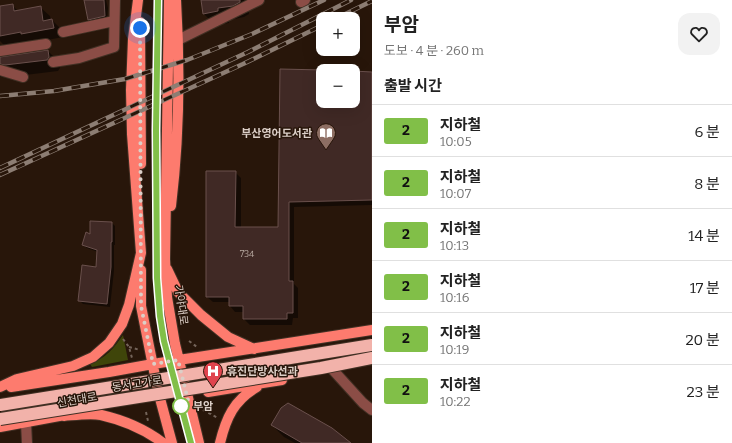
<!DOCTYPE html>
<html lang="ko">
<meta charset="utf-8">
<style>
body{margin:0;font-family:Bitter,"Noto Sans KR",serif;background:#f2f2f2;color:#222;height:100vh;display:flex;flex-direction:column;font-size:15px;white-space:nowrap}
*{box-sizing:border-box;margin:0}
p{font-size:13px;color:#767676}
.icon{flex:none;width:22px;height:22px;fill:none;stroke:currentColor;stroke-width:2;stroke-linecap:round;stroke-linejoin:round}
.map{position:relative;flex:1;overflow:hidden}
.details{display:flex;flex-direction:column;background:#fff;width:360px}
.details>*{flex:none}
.badge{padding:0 8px;border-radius:3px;font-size:14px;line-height:26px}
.buttons{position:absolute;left:316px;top:12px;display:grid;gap:8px}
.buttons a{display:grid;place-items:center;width:44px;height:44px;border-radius:8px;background:#fff;box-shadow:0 4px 16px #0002;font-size:20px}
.you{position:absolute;width:20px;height:20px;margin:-10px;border:3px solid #fff;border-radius:50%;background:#1a73e8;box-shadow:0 0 0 6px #1a73e833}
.map>.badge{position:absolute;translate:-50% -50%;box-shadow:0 0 0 2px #fff}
h2{padding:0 12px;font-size:15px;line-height:36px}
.round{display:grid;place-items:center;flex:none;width:42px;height:42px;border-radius:12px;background:#f2f2f2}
.head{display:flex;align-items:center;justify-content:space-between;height:68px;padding:0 12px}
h1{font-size:19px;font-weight:700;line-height:30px}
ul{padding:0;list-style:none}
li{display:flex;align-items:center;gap:12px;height:52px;padding:0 12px;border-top:1px solid #e0e0e0}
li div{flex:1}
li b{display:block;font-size:15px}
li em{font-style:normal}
li .badge{min-width:44px;font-weight:700;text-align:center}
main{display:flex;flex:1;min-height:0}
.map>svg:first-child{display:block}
.green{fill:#3f450a}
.shadow{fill:#0007}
.building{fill:#402925;stroke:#6a504c}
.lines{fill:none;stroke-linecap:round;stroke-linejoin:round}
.minor-casing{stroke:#413024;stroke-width:12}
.major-casing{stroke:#413024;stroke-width:12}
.path{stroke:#74645a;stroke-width:2;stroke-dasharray:3 3;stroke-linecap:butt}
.minor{stroke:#8b4d46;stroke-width:10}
.major{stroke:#fd7b6e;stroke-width:10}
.rail-casing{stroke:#8c7d73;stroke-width:4.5}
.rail{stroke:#28160a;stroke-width:3;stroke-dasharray:9;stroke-linecap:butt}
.highway-bridge-casing{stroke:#413024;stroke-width:14;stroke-linecap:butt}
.highway-bridge{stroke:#f2b2aa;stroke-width:12}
.line-casing{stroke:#fff;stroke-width:9}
.line{stroke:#81bf48;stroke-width:6}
.walk{stroke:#dccfc7;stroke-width:4;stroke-dasharray:0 7.2}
.stop-dot{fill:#fff;stroke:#81bf48;stroke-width:2}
.labels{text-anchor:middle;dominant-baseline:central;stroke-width:3;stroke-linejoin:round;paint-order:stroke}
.number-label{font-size:9px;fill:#b5a69e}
.poi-label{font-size:11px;font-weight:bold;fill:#dccfc7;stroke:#28160a;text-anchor:end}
.street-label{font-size:11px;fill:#dccfc7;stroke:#28160a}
.stop-label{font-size:11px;font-weight:bold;fill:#dccfc7;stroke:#28160a;text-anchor:start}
</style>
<main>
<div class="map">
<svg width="372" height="443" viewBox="0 0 372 443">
<rect width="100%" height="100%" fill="#28160a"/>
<path class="green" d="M123,335l5,25 -36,7 -2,-3c17,-7 23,-15 33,-29z"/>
<path class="shadow" d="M85,0h21l2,8 -1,11 -15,3 -3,-2z
M202,0h45l2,14 -5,3 -15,3v3l-14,2 -11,-11z
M12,5l6,6 22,-4 10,9 1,5 1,-1 10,10 1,7 -31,6 -27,3 -5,-5v-34z
M48,51l11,11 1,6 -2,3 -41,5 -6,-2 -11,3v-19z
M323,71v30h30v-29l19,1v132l-78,2v77l4,4v30h-5l-1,7h-42l-6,-6v-7h-9l-5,-6v-4h-17l-6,-5 28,-125 6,6v50h38z
M112,223l3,3v19h-1v26l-4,36 -27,-3 -4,-4 18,-32 1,-16 -11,-4 -4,-3 8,-10z
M272,425l78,18h-55l-11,-6z"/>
<path class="building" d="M84,0h20l1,16 -17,4z
M201,0h39v2l-7,4 -15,2v3l-15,3z
M13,4l1,7 27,-5 2,15 9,-2 2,9 -33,6v-2l-21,4v-30z
M48,50l1,7 -2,3 -42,5 -5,-1v-7z
M280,69l43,1v31h30v-30l19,1v128l-83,2v79h4v32h-6v6h-44v-13h-14v-9h-23v-126h30l-1,56h43z
M90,221l22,1v20h-1v25l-4,37 -29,-3 4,-36 14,2 1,-17 -15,-5 4,-13 4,2z
M288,403l44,25 19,15h-49l-31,-18 10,-17z"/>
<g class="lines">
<defs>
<path id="minor" d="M301,2l4,-2
M63,32l51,-11
M178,40l81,-40
M0,51l46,-7
M53,62l26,-4 35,-11 1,-47
M0,70l23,7
M333,370l30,33 9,7
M26,423l1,20"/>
<path id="major" d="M169,0l-4,259 2,38 8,47 24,99
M140,22l1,142
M171,206c8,-66 9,-140 5,-206
M167,269l11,23 23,23 27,22 26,12
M141,270v36l17,85 14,52
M0,387l17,-8 56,-13 20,-9 16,-14 13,-19 7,-19 12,-52 -9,-119 -1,-44 2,-51 5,-39
M11,387l98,-15 44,-8 219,-34
M208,392l74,-12
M64,416c12,-1 26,-3 37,-1 22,5 45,15 62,28
M0,427l70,-13
M220,443c6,-25 14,-43 37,-56"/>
</defs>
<use href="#minor" class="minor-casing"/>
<use href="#major" class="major-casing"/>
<path class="path" d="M123,339l6,8 3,11
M189,341l8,6
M129,347l11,3
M208,402l3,12
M203,410l15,8
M146,412l2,9"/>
<use href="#minor" class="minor"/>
<use href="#major" class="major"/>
<defs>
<path id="rail" d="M335,19l37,-18
M0,96l54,-5 71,-12 62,-19 65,-26 72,-34
M0,168l248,-116 103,-52
M0,175l243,-111 80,-39"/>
</defs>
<use href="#rail" class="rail-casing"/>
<use href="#rail" class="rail"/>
<defs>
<path id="highway-bridge" d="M0,405l372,-60
M0,419l321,-51 51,-10"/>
</defs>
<use href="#highway-bridge" class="highway-bridge-casing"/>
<use href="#highway-bridge" class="highway-bridge"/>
</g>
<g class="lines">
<defs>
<path id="line" d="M158,0l-2,130 1,148 3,38 4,25 27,102"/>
</defs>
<use href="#line" class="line-casing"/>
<use href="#line" class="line"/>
<path class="walk" d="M140,28l1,278 12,58 25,-4 11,44 -8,2"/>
</g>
<defs>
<symbol id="library-pin" viewBox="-11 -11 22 30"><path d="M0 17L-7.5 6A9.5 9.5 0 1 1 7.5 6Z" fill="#8d6e63" stroke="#28160a"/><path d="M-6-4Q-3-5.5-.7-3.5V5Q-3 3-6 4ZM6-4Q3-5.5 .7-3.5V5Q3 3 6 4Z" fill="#fff"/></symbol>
<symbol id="hospital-pin" viewBox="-11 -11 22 30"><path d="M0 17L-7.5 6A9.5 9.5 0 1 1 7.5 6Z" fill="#e0444e" stroke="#28160a"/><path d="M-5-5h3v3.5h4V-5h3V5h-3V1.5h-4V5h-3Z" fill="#fff"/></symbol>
</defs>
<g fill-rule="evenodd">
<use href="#library-pin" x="315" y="122" width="22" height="30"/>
<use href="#hospital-pin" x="202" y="360" width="22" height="30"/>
</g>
<circle class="stop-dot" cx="181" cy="406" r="8"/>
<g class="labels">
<g class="number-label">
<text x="247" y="254">734</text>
</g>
<g class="poi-label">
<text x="312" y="133">부산영어도서관</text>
<text x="227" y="371" text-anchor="start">휴진단방사선과</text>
</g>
<g class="street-label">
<text transform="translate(181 305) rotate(82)">가야대로</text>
<text transform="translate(137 384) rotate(-9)">동서고가로</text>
<text transform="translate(77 400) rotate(-10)">신천대로</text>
</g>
<g class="stop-label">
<text x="193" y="406">부암</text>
</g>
</g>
</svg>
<div class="buttons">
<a>+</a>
<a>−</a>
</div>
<div class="you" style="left:140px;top:28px"></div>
</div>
<section class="details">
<div class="head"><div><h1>부암</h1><p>도보 · 4 분 · 260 m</p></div><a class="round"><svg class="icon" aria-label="heart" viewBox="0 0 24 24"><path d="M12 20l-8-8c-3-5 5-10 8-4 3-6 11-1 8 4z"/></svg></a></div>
<h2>출발 시간</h2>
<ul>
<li><span class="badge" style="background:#81bf48;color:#111">2</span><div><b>지하철</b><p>10:05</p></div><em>6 분</em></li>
<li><span class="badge" style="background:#81bf48;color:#111">2</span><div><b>지하철</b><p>10:07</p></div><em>8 분</em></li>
<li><span class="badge" style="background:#81bf48;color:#111">2</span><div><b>지하철</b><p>10:13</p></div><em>14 분</em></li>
<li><span class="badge" style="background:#81bf48;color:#111">2</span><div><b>지하철</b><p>10:16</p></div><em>17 분</em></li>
<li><span class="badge" style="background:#81bf48;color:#111">2</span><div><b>지하철</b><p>10:19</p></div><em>20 분</em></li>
<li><span class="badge" style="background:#81bf48;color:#111">2</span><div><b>지하철</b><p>10:22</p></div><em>23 분</em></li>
</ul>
</section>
</main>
